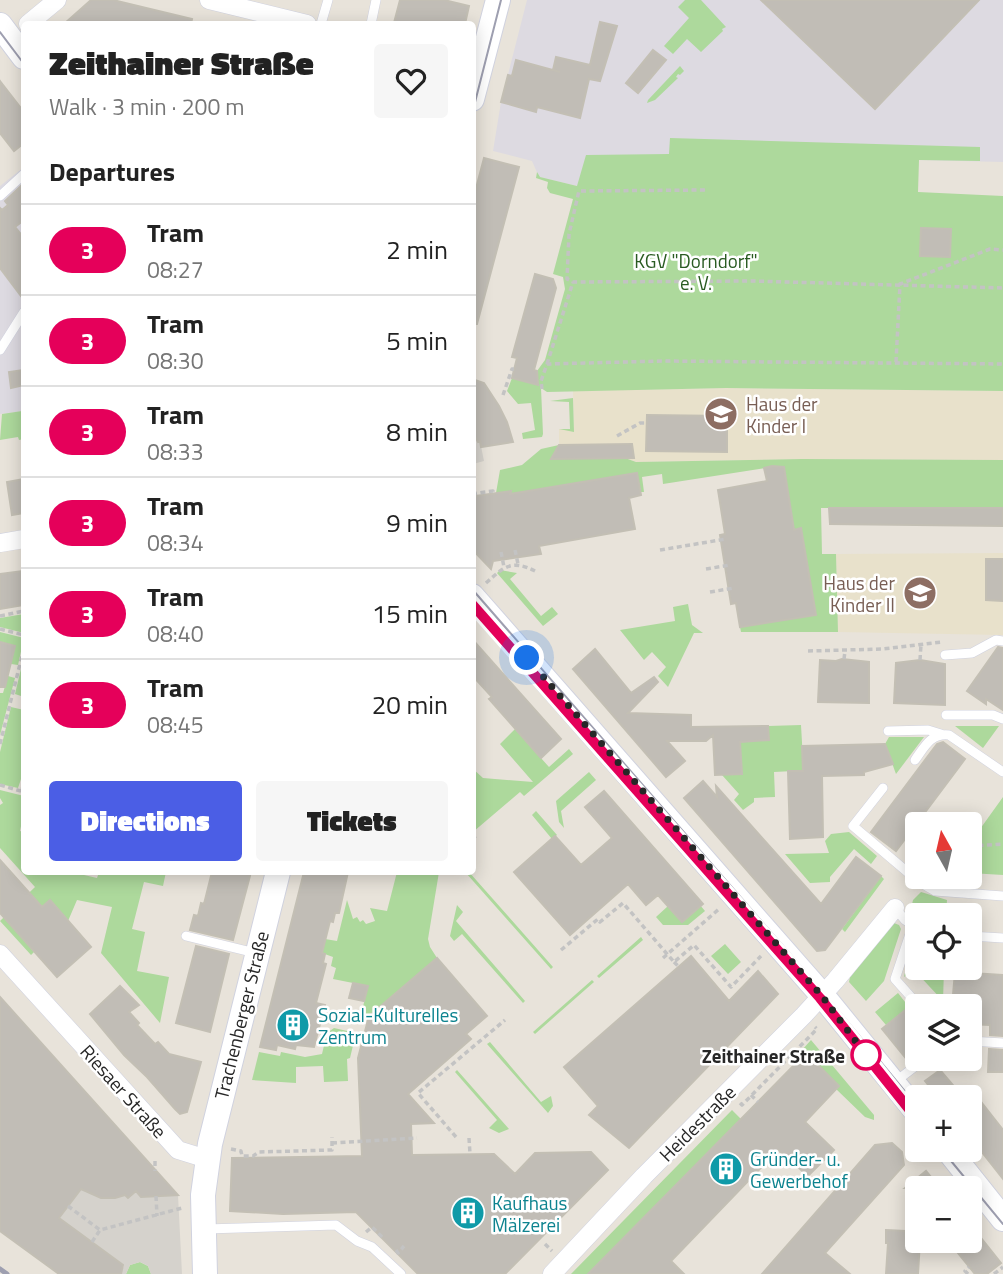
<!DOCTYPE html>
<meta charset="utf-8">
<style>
body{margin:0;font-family:"Titillium Web",sans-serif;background:#f6f6f6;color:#222;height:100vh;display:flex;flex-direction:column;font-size:26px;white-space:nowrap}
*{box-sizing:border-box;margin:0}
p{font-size:23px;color:#767676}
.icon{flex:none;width:38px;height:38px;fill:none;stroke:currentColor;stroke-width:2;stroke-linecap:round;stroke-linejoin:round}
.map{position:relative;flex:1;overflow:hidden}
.sheet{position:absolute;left:21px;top:21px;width:455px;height:854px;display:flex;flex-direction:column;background:#fff;border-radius:7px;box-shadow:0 4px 18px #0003}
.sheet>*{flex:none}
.badge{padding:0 14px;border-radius:23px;font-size:24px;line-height:46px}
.needle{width:46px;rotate:352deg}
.fabs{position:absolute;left:905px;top:812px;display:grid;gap:14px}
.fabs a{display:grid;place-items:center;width:77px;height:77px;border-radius:7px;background:#fff;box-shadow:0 4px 18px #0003;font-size:35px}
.you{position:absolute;width:35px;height:35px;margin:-18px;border:5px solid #fff;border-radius:50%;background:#1a73e8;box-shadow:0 0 0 10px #1a73e833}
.map>.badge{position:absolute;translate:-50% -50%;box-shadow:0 0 0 4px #fff}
h2{padding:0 28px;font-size:26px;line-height:63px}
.round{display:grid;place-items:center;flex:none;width:74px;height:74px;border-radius:7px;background:#f6f6f6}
.headline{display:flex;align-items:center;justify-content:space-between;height:119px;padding:0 28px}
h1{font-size:33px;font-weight:800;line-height:52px}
.cta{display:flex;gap:14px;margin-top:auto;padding:14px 28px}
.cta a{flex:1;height:80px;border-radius:7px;background:#4b5ee5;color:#fff;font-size:28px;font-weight:800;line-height:80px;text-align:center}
.cta a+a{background:#f6f6f6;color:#222}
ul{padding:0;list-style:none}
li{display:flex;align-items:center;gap:21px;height:91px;padding:0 28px;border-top:2px solid #e0e0e0}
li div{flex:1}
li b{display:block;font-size:26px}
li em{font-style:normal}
li .badge{min-width:77px;font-weight:700;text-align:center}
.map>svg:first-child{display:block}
.industrial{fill:#dddae1}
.education{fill:#e8e1cb}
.green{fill:#add99c}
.plaza{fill:#d5d2cc}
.building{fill:#c1bdb6;stroke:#c3bfb4;stroke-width:2}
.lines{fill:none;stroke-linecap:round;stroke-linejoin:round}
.lane-casing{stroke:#d0d2df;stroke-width:10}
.street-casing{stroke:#d0d2df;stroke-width:19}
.secondary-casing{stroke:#d0d2df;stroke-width:26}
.path{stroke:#c3c3c3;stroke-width:3.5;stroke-dasharray:5 3.5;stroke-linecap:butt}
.lane{stroke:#fff;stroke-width:9}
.street{stroke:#fff;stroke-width:18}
.secondary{stroke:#fff;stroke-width:24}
.tram{stroke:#9e9fb0;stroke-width:2}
.rail{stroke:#9e9fb0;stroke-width:5}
.line-casing{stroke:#fff;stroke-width:16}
.line{stroke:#e5005a;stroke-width:10}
.walk{stroke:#272727;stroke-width:7;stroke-dasharray:0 12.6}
.stop-dot{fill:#fff;stroke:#e5005a;stroke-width:3.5}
.labels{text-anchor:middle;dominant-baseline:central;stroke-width:5;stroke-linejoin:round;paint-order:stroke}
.park-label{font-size:19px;fill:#295b21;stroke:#fff}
.education-label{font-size:19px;fill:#785e54;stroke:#fff;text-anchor:start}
.culture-label{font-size:19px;fill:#0d838f;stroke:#fff;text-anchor:start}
.street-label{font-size:19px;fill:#272727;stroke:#fff}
.stop-label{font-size:19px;font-weight:bold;fill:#272727;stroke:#fff;text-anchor:end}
</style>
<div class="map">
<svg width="1003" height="1274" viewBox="0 0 1003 1274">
<rect width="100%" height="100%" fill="#e8e3da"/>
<path class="industrial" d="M527,0h476v162l-84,-2 -342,26 -38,-9 -7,-16 -39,-10 8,-49z
M24,167v244l-24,3v-228z"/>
<path class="education" d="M726,388l277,3v69l-201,-1 -166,3 -11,-4 -73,1 7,-14v-16h15l-1,-38z
M1003,553v82l-165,-3 -2,-78z"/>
<path class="green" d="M685,0h16l25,27 -4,2 1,2 -22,21 -14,-13 -14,15 -9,-8 25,-28 -11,-11z
M680,66l4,5 -4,4 -2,-1 -2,3 2,1 -23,22 -8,3 1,-3z
M670,138l310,9v14l-61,-1 -1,32 85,4v195l-277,-3 -179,4 -6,-4 2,46 -1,3 -19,2 -1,-6 13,-3 -4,-27 -13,1 -11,-13 5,-13 26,7 -1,-14 8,-11 20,-71 -2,-12 -10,-3 20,-75 -23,-6 -3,-5 1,-6 -12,-4 1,-6 3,5 37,9 9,-31 83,-1z
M573,398l1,34 -15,-3h11l-1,-27 -19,-1z
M22,411l2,28 -5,1 -1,-3 -18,3 2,-26z
M559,445l-7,14 73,-1 11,4 166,-3 201,1v48h-182l1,46h14l2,78h-97l-1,-5 60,-99 -6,2 -11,-63h-11l-109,17 -1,-10 -20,3 2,15h-3l-4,-19 -127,21v-3l-14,2 4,-23 22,-5 19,-16z
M500,570l17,3 -7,6 31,37 11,-9 6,7 -15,12 -46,-53z
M688,604l4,21 11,8h-9l-26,54 -10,-11 8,-9 -14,-15 -8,8 -24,-30 55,-9 -2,-14z
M24,614v19l-24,-6v-9z
M0,632l24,6 -6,27 -7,-1 4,-18 -15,-4z
M24,656v41l-9,-3z
M8,676l7,2 -15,57v-42h3z
M11,707l13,3v60l-6,18 -18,-4v-32z
M801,725l2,35 10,10 -39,2 1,25 -21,1v4l-11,8 -9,-10 5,-6 -17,-19 20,-1 -2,-38 15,2v3l13,-1v-14z
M955,726h44l-16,22z
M515,729l34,38 20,-18 4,5 -49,42 -4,-4 -47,40 -1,-64 11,10 50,4 -33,-38z
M889,737h35l-28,37 -11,-30z
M589,772l7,8 -35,31 3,17 -5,-6 -3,-21z
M0,790l24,6v16l-4,19 4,1v40h47l26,6 2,-6h67l-3,14 -19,-4 -12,47 13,3 -8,39 32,6 -9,46 -59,-70 11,-46 -35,-7 -9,21 -18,-21 -34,31 18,21 -3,3 -31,-34 35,-34 -35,-39v-43l3,-2 -3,-5z
M1003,797v78l-33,-2v-30z
M536,811l21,24 -5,4 -20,-24z
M849,832l28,24 -6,8 -17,-15 -24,28v5l-20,1 -25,-29 44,-1 -4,-12 6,-7z
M397,872h42l-11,67 2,8 7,11 -68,58 -8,-1 7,-29 -35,-7 3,-11 -5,-2 2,-9 -11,-4 3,-14 12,2 10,-41 6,19 4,-2 3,5 3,-2 3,4 9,-3 -5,-13 17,3z
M469,872l84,95 -2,2 -85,-96z
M881,876l3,3 -39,53 -3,-3z
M921,892l26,8 -1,15h-29v4l-7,-6 3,-13z
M457,905l6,7 -7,9 69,80 -2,2 -61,-69 -8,7 -4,-5z
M700,905l5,6 -17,14h-25l-7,-8 12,-11z
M894,923l5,2 2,4 -17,52 -18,20 -17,-19 1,-5z
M641,937l2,3 -44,38 -2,-2z
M725,944l16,18 -13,12 -17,-18z
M909,956l8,3v9l27,1 -1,32 -29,-31 -10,7z
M592,980l2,2 -59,52 -2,-2z
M898,993l11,14 -23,18 -11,-13z
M334,1028l22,5 -6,25 -3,1 1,22 -24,1 -1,-16 -27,1v16l-44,-3 7,-28 21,4 1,-4 24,5 17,-3 5,-21z
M811,1040l63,75v5l-9,-3 -29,-28 3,-3 -37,-36z
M490,1042l51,60 10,-6 2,10 -5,7 -61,-69z
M457,1070l52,59 -10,4 -10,-5 8,-8 -42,-48z
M732,1110l9,9 -153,155h-17z
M140,1262l8,4 3,8h-25l4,-9z"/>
<path class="plaza" d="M472,431l6,10h2l4,20 -11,3z
M82,1187l19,11h14l10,-4 3,4 8,-7 5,6 37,-2 4,79h-31l-3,-8 -8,-4 -10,3 -4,9h-5l3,-9 -65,-47z"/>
<path class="building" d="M91,0h22l79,19 -1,5h-127z
M400,0h44l25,6 -4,18h-63l-8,-1z
M761,0h218l-104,109z
M600,22l17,4 -17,55 -11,-2 -9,39 -43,-11 -1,5 -35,-10 7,-27 4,1 4,-16 44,12 -7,-2 3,-13 34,8z
M653,50l13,10 -28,33 -12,-10z
M0,81l24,31v31l-10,8 -14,-18z
M484,158l35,9 -42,157h-5v-120z
M24,183v37l-9,7 9,11v62l-24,-32v-60l2,2 6,-5 -3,-4z
M921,228l30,1 -1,28 -30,-1z
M535,274l18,5 3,9 -22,82 3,1 1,14 -26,-7 5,-20 -5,-1z
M24,370v15l-13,3 -2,-16z
M472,379l12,4 15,23 8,16 6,20 -32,5 -1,-6 -2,1 -6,-11z
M647,415l80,1v36l-81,-1z
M632,444l2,14 -83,1 8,-14z
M772,466l12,1 10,63 7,-2 15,87 -76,12 -4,-24 -5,1 -11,-69 5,-1 -7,-44 49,-9 -3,-13z
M637,473l4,22 -12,3 6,31 -96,17 2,8 -48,7 -2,8 -19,-20v-40l4,-13 35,-5 -1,3z
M24,479v34l-12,2 -5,-33z
M829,508h174v18l-173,-2z
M986,559h17v42l-17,-1z
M24,571v34l-24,4v-35z
M472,639l89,100 -20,19 -52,-59 3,-2 -20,-22z
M0,642l15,4 -10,41h-5z
M998,647l5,1v62l-17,-11v5l-19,-13z
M595,649l36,44 23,-16 4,5 -30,31 63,2v12l77,-1 1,14 -29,2 2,32 -27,1 -2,-40 -7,6h-39l18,20 -19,16 -93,-108z
M842,659l27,3v41l-51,-1 2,-42 16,1z
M920,660l25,4v41l-51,-2 2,-40z
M943,742l22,17 -69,92 -25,-19 66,-88z
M885,744l8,20 -29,8v3l-42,1 1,61 -33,2 -2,-68h15l-1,-25z
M703,781l14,16 -1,-11 105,118 35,-47 25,19 -56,74 -8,1 -133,-153z
M604,791l99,113 -21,18 -24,-27 -12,10 -18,-21 -58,51 -56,-63 41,-36 26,29 31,-27 -27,-31z
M0,860l42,47 8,-7 41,47 -34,30 -57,-64z
M212,872h39l-18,68 -43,-10 4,-15 4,1 3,-13 3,1z
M304,872h44l-9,41h-4l-2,9 -3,-1 -8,32 3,1 -2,9 3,1 -10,39 9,2 -11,42 -18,-2 -1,4 -18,-4 -1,5 -16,-3z
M196,946l33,8 -19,78 -34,-9z
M691,956l38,45 29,-30 20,23 -149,154 -40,-33 9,-9 -34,-39z
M437,958l50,58 -21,18 5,5 -63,55 26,29 -23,1 1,31 82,-1 21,20 20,-21 56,-1 17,18 -103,104h-87l-62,-62 -73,2 -53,-3 2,-53 130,-2 -4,-98 11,-42z
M955,972l48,3v61l-13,-1v-10l-20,-1v-18h-18z
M353,983l15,3 -4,15 -15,-3z
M120,986l19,19 -10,7 10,11 -2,2 18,19 3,-2 11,12 32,8 -14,50 -7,2 -5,-5 -28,-32 -23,-22 -34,-41z
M0,997l178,198 -37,2 -5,-6 -8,7 -3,-3 -10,3h-14l-20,-9 -22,29 64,47 -2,9h-62l-59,-43z
M909,1007l8,10v39l-8,6 -27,-33z
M989,1049l14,1v22h-15z
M806,1053l33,33 -34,36 29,28 -26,26 -30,-26 -107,111 13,13h-96z
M940,1070l23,27h-25l-13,-16z
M982,1103l21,27v49l-33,-42v-24z
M892,1143l10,9 2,13 -79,88 25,21h-88l113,-129z
M926,1171l14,17h-35z
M970,1224l31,39 -14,11h-12l-26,-32 21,-1z
M886,1230l19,1 1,8 14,2 -2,33h-32l2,-31h-2z"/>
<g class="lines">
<defs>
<path id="lane" d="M321,24l7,-24
M371,24l5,-24
M0,196l24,-22
M0,350l24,-38
M945,655l27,-2 24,-13 7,1
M946,715h47l10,4
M888,731l40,-1 13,4
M915,760c10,-14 16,-27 34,-25l54,37
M883,788l-30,38 65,55 17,10 68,5
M895,908l10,12 12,8
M913,925l-18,54 24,27
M186,936l69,17
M970,936l33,2
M970,1041l33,2
M896,1081l29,-22
M206,1229l130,-4 21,16 15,6 29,27"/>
<path id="street" d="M209,0l98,24
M28,24l29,-24
M0,543l24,-4
M0,954l178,196 29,9
M552,1274l92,-98 160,-161 31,-34 60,-73"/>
<path id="secondary" d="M0,25l24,32
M472,99l26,-99
M472,596l350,399 95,117
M948,1150l55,69
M205,1274l-2,-79 7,-51 68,-272"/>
</defs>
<use href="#lane" class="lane-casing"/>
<use href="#street" class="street-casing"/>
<use href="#secondary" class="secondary-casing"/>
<path class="path" d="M705,190l-126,1 -10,43 -2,45 6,3 179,-1 251,7
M896,362l4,-78 90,-35 13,1
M547,364l26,-82
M542,389l-1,-8 6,-17 116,-3 340,3
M503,395l9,-26h2
M472,434h2
M617,436l23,-13h6
M472,446l2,22
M472,494l21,-3v3
M515,550l3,14
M660,550l66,-11
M501,552l3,15
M706,569l24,-4
M486,583c18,-16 25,-24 49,-12
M710,592l24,-4
M0,616l24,-5
M0,629l24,6
M808,651l75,-2 59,-7
M844,659l1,-8
M920,660l1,-16
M0,744l24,-96
M0,785l24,7
M22,791l2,-11
M472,835l4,4
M970,846l33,-2
M561,950l37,-31 2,3 23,-19 51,59 20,-17 37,42 30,-31
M663,958l56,-49
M674,962l5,5
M751,1095l7,7
M740,1103l2,2 75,-76 -2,-2
M456,1137l-38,-44 87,-73
M469,1138l1,16
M332,1143l85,-5
M231,1149l10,2 1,5h11l6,-4 73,-2v-13
M155,1161v10
M156,1196l1,20
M68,1206l32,24
M366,1232l6,-5 11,11
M92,1242l8,-12 82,-22
M545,1244l7,7
M396,1250l2,3 6,-7
M968,1274l-3,-3 4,-4
M994,1274l9,-7"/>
<use href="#lane" class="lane"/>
<use href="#street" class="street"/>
<use href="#secondary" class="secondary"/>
<path class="tram" d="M0,32l24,32
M472,114l29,-114
M472,589l352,404 93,113
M942,1150l61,74"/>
<path class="rail" d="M0,1269l7,5"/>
</g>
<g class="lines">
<defs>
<path id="line" d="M472,604l348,394 97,121"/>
</defs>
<use href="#line" class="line-casing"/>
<use href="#line" class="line"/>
<path class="walk" d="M527,658l295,338 44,59"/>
</g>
<defs>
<symbol id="school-disc" viewBox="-11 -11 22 22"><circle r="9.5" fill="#8d6e63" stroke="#fff"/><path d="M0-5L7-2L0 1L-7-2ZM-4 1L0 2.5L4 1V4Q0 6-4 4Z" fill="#fff"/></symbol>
<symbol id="building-disc" viewBox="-11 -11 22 22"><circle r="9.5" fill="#0f9aa8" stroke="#fff"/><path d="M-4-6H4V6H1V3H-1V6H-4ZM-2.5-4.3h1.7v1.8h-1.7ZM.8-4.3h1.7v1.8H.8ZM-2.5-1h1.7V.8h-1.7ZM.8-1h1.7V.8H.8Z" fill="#fff"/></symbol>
</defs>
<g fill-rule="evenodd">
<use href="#school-disc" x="702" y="395" width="38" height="38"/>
<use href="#school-disc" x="901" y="574" width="38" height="38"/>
<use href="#building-disc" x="274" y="1006" width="38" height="38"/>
<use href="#building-disc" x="707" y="1150" width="38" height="38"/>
<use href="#building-disc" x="449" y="1194" width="38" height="38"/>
</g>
<circle class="stop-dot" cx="866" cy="1055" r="14"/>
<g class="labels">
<g class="park-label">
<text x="696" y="260">KGV "Dorndorf"<tspan x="696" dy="22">e. V.</tspan></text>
</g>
<g class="education-label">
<text x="746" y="403">Haus der<tspan x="746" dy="22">Kinder I</tspan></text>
<text x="895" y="582" text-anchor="end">Haus der<tspan x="895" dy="22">Kinder II</tspan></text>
</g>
<g class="culture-label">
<text x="318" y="1014">Sozial-Kulturelles<tspan x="318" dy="22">Zentrum</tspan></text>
<text x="750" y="1158">Gründer- u.<tspan x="750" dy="22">Gewerbehof</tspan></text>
<text x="492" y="1202">Kaufhaus<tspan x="492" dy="22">Mälzerei</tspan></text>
</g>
<g class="street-label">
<text transform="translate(241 1015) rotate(-76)">Trachenberger Straße</text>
<text transform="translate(124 1091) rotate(48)">Riesaer Straße</text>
<text transform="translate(697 1123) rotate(-45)">Heidestraße</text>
</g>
<g class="stop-label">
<text x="845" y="1055">Zeithainer Straße</text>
</g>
</g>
</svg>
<div class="fabs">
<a><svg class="needle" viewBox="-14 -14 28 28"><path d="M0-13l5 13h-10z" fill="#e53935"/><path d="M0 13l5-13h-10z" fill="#767676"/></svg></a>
<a><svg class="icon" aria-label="locate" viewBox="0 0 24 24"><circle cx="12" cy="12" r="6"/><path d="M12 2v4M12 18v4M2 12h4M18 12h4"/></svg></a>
<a><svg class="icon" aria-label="layers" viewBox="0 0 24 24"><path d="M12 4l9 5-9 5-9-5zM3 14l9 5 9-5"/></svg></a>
<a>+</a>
<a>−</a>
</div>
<div class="you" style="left:527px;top:658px"></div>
<section class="sheet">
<div class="headline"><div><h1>Zeithainer Straße</h1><p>Walk · 3 min · 200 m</p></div><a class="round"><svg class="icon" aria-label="heart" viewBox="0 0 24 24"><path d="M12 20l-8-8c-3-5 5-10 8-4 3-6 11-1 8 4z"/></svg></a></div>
<h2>Departures</h2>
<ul>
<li><span class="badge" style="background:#e5005a;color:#fff">3</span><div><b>Tram</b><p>08:27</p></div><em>2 min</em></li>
<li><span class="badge" style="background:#e5005a;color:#fff">3</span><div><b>Tram</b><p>08:30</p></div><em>5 min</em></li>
<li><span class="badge" style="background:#e5005a;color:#fff">3</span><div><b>Tram</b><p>08:33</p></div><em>8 min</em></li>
<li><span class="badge" style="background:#e5005a;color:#fff">3</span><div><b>Tram</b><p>08:34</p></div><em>9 min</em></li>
<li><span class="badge" style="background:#e5005a;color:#fff">3</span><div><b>Tram</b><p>08:40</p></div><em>15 min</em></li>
<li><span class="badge" style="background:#e5005a;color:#fff">3</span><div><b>Tram</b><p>08:45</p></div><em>20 min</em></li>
</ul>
<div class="cta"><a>Directions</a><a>Tickets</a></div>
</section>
</div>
